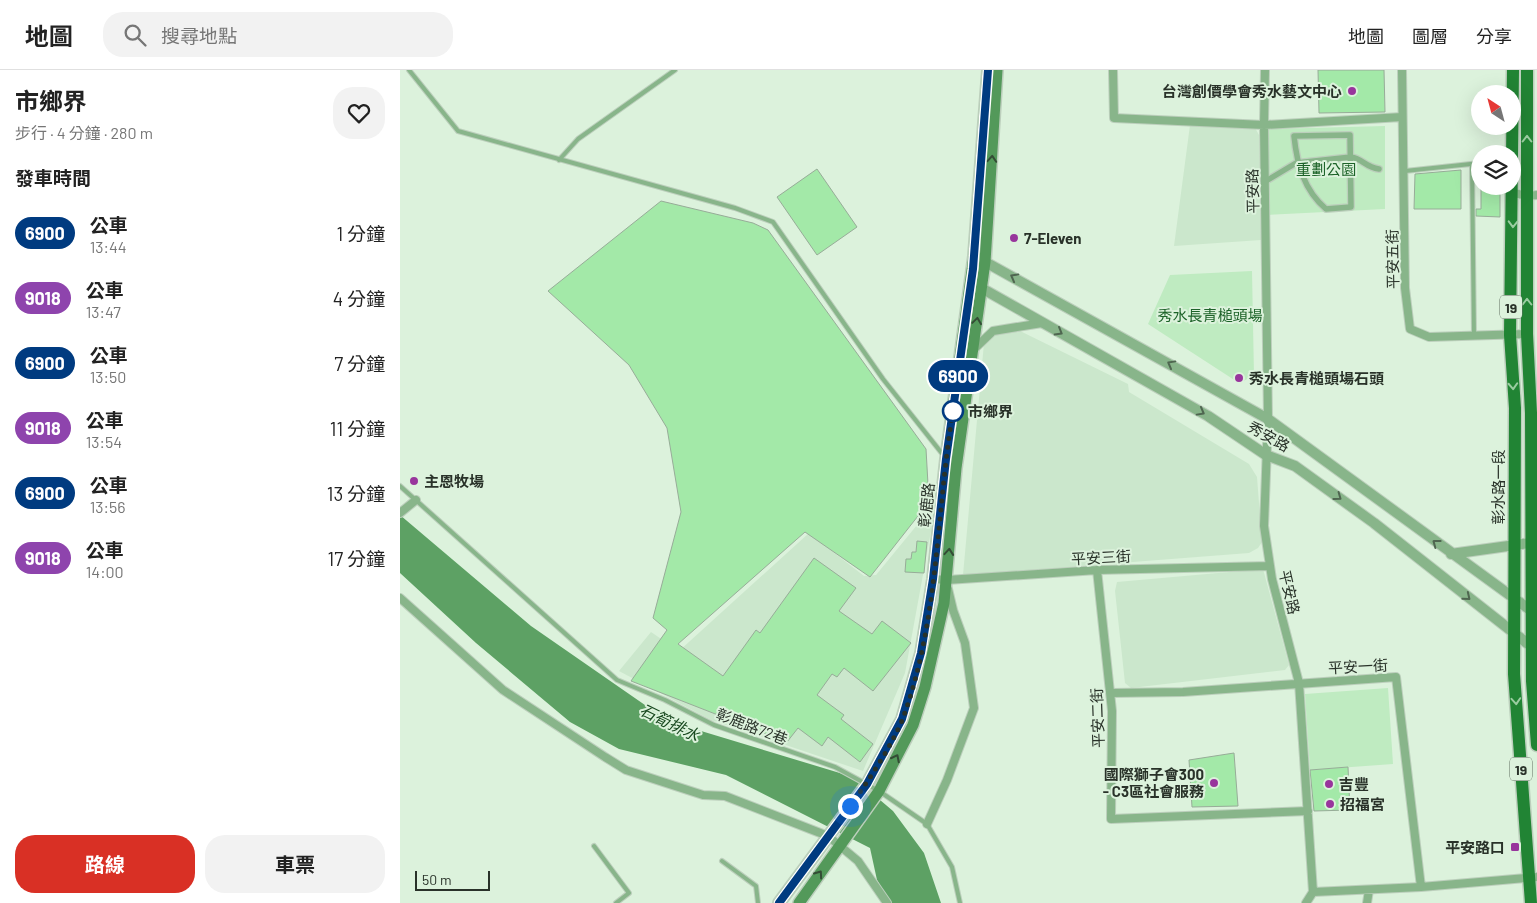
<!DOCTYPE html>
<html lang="zh-TW">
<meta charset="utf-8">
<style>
body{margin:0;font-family:Barlow,"Noto Sans TC",sans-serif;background:#f2f2f2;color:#222;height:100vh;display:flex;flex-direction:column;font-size:19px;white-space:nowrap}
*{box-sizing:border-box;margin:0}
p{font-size:16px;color:#767676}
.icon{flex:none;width:28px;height:28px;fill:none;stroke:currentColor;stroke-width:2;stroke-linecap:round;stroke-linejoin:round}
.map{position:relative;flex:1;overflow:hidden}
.panel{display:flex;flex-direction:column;background:#fff;width:400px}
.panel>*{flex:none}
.badge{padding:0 10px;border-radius:16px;font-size:18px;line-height:32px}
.needle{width:32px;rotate:324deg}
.tools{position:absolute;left:1071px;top:15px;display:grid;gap:10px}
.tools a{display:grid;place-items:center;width:50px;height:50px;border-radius:50%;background:#fff;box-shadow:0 5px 20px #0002;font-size:25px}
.scale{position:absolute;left:15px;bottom:12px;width:75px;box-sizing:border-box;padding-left:5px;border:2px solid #293229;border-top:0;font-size:14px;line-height:18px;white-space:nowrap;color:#293229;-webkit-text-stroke:4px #dcf2dc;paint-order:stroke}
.you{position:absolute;width:25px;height:25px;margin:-12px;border:4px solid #fff;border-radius:50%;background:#1a73e8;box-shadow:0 0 0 8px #1a73e833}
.map>.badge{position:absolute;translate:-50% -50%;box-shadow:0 0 0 2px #fff}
h2{padding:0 15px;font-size:19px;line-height:45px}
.round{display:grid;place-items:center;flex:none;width:52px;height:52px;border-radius:20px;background:#f2f2f2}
.head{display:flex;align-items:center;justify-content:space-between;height:85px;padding:0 15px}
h1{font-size:24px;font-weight:700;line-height:38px}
.cta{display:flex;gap:10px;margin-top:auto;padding:10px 15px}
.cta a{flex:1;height:58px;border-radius:20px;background:#d93025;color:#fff;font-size:20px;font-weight:700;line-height:58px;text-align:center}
.cta a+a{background:#f2f2f2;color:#222}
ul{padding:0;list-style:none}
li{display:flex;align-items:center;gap:15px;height:65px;padding:0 15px}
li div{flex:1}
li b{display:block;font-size:19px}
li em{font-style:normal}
li .badge{min-width:55px;font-weight:700;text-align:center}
header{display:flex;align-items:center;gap:30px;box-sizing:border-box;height:70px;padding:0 25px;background:#fff;border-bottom:1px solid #e0e0e0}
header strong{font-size:24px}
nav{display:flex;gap:28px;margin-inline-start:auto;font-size:18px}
.search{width:350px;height:45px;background:#f2f2f2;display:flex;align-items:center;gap:12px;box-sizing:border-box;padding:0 18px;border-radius:20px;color:#767676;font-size:19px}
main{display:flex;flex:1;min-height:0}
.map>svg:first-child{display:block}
.built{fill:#cbe7cc}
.green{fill:#bfebc1}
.water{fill:#5da164}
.building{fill:#a3e9a8;stroke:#97ac98}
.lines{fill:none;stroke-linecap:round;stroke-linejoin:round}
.service-casing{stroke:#bccfbc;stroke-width:6}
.pedestrian-casing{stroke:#bccfbc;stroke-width:8}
.minor-casing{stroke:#bccfbc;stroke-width:10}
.tertiary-casing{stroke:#bccfbc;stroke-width:12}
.secondary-casing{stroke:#bccfbc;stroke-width:14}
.primary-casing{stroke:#bccfbc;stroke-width:15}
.service{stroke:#88b58a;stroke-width:4}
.pedestrian{stroke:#88b58a;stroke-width:5.5}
.minor{stroke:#88b58a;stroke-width:8}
.tertiary{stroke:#88b58a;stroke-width:10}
.secondary{stroke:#53995a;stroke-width:11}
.primary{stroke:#218434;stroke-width:12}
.oneway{stroke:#9bcca1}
.oneway2{stroke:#344c35}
.oneway3{stroke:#4f6650}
.line-casing{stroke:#fff;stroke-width:11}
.line{stroke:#003b80;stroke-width:8}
.walk{stroke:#293229;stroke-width:5;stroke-dasharray:0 9}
.poi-dot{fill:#98359c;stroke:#dcf2dc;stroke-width:2}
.stop-dot{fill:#fff;stroke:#003b80;stroke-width:2.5}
.labels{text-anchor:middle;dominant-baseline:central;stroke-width:4;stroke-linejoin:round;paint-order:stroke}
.shield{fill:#dcf2dc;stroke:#5f6c5f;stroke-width:1}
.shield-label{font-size:14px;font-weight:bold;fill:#293229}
.poi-label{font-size:15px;font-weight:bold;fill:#293229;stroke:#dcf2dc;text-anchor:start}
.park-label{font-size:15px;fill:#1d6329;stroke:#dcf2dc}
.street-label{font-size:15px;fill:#293229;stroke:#dcf2dc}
.stop-label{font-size:15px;font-weight:bold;fill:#293229;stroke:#dcf2dc;text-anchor:start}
.water-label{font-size:16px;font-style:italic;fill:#18481f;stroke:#dcf2dc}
</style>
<header>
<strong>地圖</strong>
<div class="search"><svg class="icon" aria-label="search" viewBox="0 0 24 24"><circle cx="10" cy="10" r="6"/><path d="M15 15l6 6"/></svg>搜尋地點</div>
<nav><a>地圖</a><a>圖層</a><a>分享</a></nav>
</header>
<main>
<section class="panel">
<div class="head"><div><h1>市鄉界</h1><p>步行 · 4 分鐘 · 280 m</p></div><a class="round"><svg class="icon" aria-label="heart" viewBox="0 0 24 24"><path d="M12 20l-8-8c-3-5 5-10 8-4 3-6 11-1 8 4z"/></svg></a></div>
<h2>發車時間</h2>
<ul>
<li><span class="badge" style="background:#003b80;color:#fff">6900</span><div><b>公車</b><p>13:44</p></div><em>1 分鐘</em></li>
<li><span class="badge" style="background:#8e44ad;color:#fff">9018</span><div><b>公車</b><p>13:47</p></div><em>4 分鐘</em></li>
<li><span class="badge" style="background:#003b80;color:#fff">6900</span><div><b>公車</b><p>13:50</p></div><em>7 分鐘</em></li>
<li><span class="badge" style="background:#8e44ad;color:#fff">9018</span><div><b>公車</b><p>13:54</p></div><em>11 分鐘</em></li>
<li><span class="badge" style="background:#003b80;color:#fff">6900</span><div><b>公車</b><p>13:56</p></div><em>13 分鐘</em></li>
<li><span class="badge" style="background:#8e44ad;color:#fff">9018</span><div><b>公車</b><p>14:00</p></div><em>17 分鐘</em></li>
</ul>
<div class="cta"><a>路線</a><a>車票</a></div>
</section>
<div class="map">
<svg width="1137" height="833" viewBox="0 0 1137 833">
<rect width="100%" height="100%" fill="#dcf2dc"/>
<path class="built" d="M848,53l6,3 5,9 2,105 -87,6 16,-121z
M616,259l112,55 1,8 120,72 8,13 5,65 -4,6 -9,5 -286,22 21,-232 16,-12z
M531,438v23l-26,142 -42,98 -152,-51 -92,-49 32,-39 28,19 130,-118 55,43 12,-1z
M863,499l26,96 -4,5 -154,18 -6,-5 -10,-92 2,-9z"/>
<path class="green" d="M985,56v83l-119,6 -1,-86z
M852,201l2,105 -15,7 -91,-59 22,-49z
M988,618l5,76 -83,6 -5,-76z"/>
<path class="water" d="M0,445l131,111 137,95 185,56 40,34 31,42 17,50h-51l-13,-23 -7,-32 -144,-73 -107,-26 -49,-27 -94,-79 -76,-70z"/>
<path class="building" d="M918,0h66l1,42 -66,1z
M417,99l40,58 -40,28 -40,-58z
M1061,100v39h-47l1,-35z
M1081,116h19v31l-24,-1v-7h5z
M261,131l92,22 15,7 158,219 3,53 -59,75 -65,-45 -127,112 45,32 33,-46 4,3 54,-75 42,30 -17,23 33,23 10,-13 29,22 -38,48 -29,-23 -7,9 -5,-3 -15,21 27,20 -3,4 32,25 -13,18 -32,-25 -6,9 -24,-18 -11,14 -156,-61 36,-51 -14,-12 28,-106 -14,-84 -38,-63 -81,-74z
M517,471l10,1 -3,31 -19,-1 1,-13h5l1,-7h4z
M834,683l4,53 -46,1 -3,-47z
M948,697l2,43 -36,1 -4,-41z"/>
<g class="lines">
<defs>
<path id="service" d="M9,0l49,61 277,77 38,14 110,157 61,77
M159,90l19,-21 97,-69
M1072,94l2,173
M1005,101l75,-8
M0,416l217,194 48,20 49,25 121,42 44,24 48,33 25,43 8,36
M194,776l35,47 -13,10
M322,791l34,25 2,17"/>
<path id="pedestrian" d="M950,65l1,72 -25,2c-22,-19 -29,-44 -32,-73z
M866,111l30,-18 55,-6c12,2 14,10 28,12"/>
<path id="minor" d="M713,0l1,48 150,7 138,-8
M865,0l-1,55 4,294 -4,107 8,53 27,104 14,209 108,-5 116,-10
M1002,0l3,218 5,41 19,8 98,-3
M1114,123l13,3 10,-1
M572,281l21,-20 49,-8
M0,443l16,-13
M697,500l15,141 -1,108 197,-8
M533,509l14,1 150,-10 173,-4
M0,528l103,92 102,67 21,13 77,25 22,1 103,40 30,25 29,42
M711,623l72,-1 213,-15 25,210
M527,754l20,-44 27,-72 -9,-65 -12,-33 -5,-21
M906,833l7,-11
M967,833l2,-13"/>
<path id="tertiary" d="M578,188l290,161 265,193
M576,215l232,131 58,39 29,11 79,57 158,124
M1051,484l86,-12"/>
<path id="secondary" d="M379,833l88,-119 35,-65 19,-66 12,-74 13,-120 28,-203 14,-186
M399,833l80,-112 34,-66 12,-38 19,-84 12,-135 29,-206 12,-192"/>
<path id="primary" d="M1113,0l-3,265 5,73 -1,266 17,229
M1127,0v264l4,79 1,268 5,64"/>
</defs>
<use href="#service" class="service-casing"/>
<use href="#pedestrian" class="pedestrian-casing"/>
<use href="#minor" class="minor-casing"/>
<use href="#tertiary" class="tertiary-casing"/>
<use href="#secondary" class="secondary-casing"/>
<use href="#primary" class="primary-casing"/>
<use href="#service" class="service"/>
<use href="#pedestrian" class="pedestrian"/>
<use href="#minor" class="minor"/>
<use href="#tertiary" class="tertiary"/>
<use href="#secondary" class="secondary"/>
<use href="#primary" class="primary"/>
</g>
<defs><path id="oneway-chevron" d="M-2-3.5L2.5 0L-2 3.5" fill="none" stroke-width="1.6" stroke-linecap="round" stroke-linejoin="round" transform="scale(1.25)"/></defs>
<g class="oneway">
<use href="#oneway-chevron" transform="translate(1127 69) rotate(-90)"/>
<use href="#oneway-chevron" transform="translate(1113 154) rotate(91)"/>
<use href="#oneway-chevron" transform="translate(1127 232) rotate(-90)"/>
<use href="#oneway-chevron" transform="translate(1113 316) rotate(87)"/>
<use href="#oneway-chevron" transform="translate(1116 631) rotate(86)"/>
</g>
<g class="oneway2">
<use href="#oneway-chevron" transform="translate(592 89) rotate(-86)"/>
<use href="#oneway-chevron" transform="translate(577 251) rotate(-82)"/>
<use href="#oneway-chevron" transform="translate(549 482) rotate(-85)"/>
<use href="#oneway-chevron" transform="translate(496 688) rotate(-63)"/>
<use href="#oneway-chevron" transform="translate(419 804) rotate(-55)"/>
</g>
<g class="oneway3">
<use href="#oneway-chevron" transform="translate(614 207) rotate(-151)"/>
<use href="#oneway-chevron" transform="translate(659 262) rotate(30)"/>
<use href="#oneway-chevron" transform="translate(771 294) rotate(-151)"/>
<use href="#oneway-chevron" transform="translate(801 342) rotate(29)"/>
<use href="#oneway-chevron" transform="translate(938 427) rotate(36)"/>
<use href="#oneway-chevron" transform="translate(1036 473) rotate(-143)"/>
<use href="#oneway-chevron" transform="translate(1067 527) rotate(39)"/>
</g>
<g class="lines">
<defs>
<path id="line" d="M379,833l88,-119 35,-65 19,-66 12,-74 13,-120 27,-190 15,-199"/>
</defs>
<use href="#line" class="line-casing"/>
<use href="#line" class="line"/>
<path class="walk" d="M450,736c17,-23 43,-62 53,-88 36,-98 33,-205 50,-307"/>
</g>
<g class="poi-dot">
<circle cx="952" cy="21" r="5"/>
<circle cx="614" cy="168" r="5"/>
<circle cx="839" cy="308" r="5"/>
<circle cx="14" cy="411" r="5"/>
<circle cx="814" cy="713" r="5"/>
<circle cx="929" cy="714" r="5"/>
<circle cx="930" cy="734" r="5"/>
<rect x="1110" y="772" width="10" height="10" rx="2.5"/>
</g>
<circle class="stop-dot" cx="553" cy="341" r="10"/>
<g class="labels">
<g class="shield">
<rect x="1100" y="225.5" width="22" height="23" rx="4"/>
<rect x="1110" y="687.5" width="22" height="23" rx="4"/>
</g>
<g class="shield-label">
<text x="1111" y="237">19</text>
<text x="1121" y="699">19</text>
</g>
<g class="poi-label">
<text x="942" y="21" text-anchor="end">台灣創價學會秀水藝文中心</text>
<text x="624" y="168">7-Eleven</text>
<text x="849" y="308">秀水長青槌頭場石頭</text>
<text x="24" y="411">主恩牧場</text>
<text x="804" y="704" text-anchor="end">國際獅子會300<tspan x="804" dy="17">- C3區社會服務</tspan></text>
<text x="939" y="714">吉豐</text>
<text x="940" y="734">招福宮</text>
<text x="1105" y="777" text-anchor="end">平安路口</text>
</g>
<g class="park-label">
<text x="926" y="99">重劃公園</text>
<text x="810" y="245">秀水長青槌頭場</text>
</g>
<g class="street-label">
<text transform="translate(852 121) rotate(-91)">平安路</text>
<text transform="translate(992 189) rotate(-91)">平安五街</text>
<text transform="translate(869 366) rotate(29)">秀安路</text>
<text transform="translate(1098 417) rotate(-90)">彰水路一段</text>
<text transform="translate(526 435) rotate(-84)">彰鹿路</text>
<text transform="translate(701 487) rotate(-3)">平安三街</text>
<text transform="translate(890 522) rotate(77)">平安路</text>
<text transform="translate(958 596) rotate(-3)">平安一街</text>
<text transform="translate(697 648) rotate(-92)">平安二街</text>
<text transform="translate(352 656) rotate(21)">彰鹿路72巷</text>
</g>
<g class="stop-label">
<text x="568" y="341">市鄉界</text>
</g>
<g class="water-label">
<text transform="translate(270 652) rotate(26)">石筍排水</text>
</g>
</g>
</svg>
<div class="tools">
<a><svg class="needle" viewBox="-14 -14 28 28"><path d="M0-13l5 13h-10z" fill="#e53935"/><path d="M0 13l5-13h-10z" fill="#767676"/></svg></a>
<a><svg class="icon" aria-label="layers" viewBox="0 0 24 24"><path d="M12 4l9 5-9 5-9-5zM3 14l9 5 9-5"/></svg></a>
</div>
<div class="scale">50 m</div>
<div class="you" style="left:450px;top:736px"></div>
<b class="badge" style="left:558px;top:306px;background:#003b80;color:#fff">6900</b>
</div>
</main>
